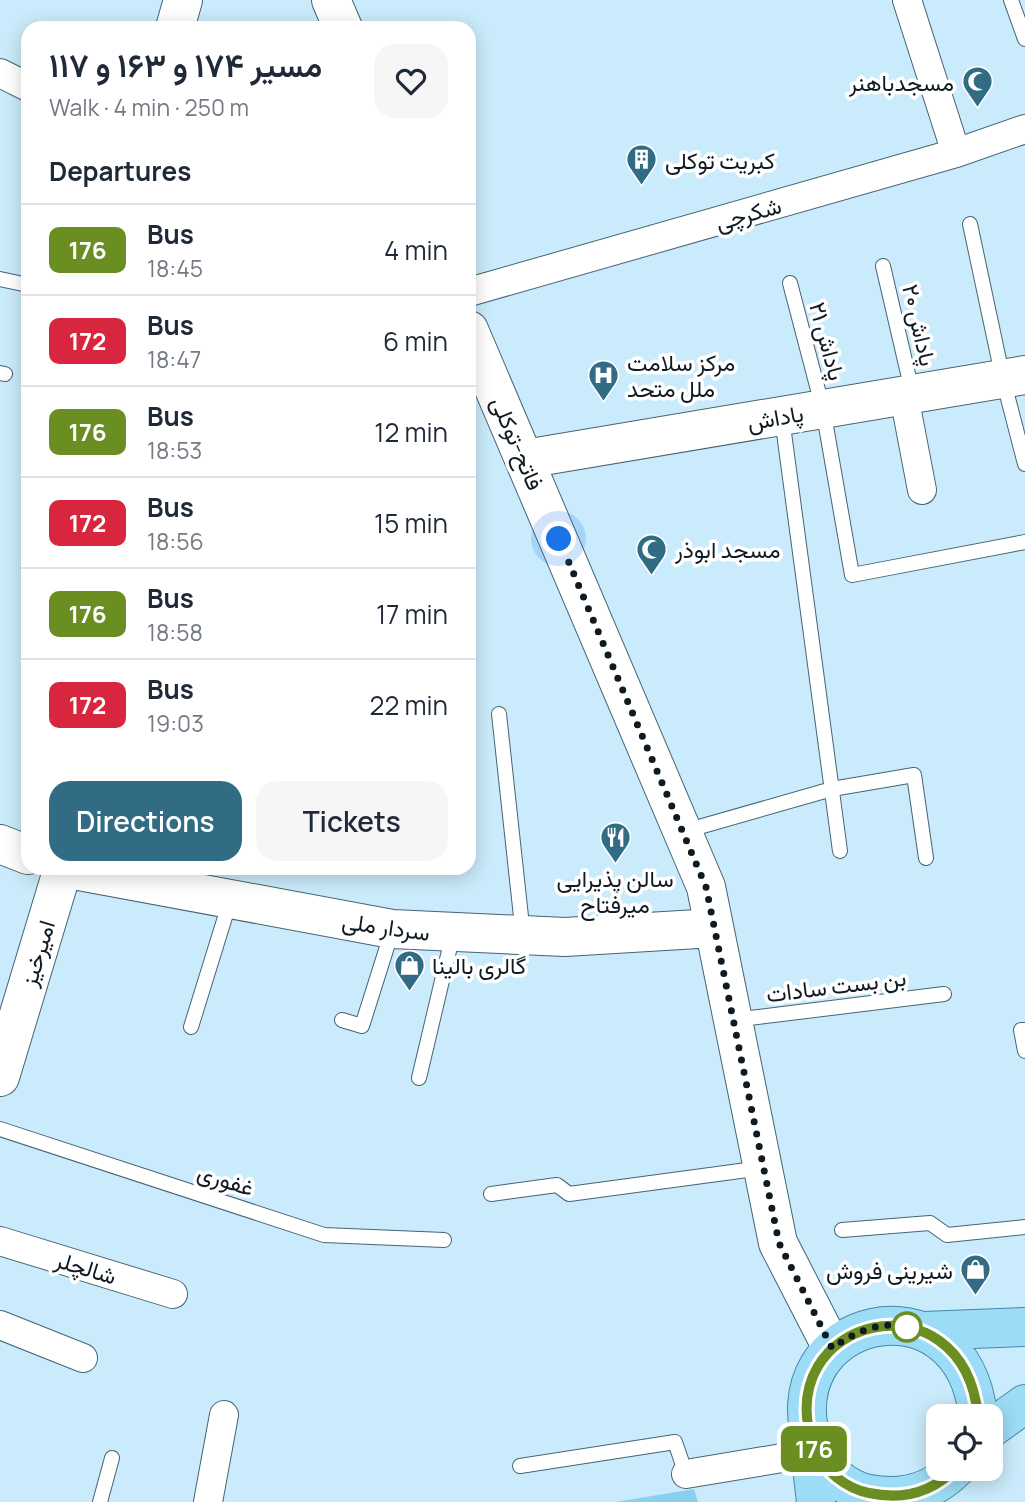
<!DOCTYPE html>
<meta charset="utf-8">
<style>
body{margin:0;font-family:Manrope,Vazirmatn,sans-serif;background:#f6f6f7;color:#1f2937;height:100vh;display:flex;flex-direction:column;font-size:26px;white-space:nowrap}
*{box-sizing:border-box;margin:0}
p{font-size:23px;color:#747a83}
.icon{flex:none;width:38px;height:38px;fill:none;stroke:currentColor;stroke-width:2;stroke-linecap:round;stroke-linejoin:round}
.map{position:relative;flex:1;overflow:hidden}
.sheet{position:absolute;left:21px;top:21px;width:455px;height:854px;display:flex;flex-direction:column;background:#fff;border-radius:21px;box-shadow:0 4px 18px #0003}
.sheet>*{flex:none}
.badge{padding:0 14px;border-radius:10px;font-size:24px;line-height:46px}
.controls{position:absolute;left:926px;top:1404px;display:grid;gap:14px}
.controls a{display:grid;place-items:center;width:77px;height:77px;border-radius:14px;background:#fff;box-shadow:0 4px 18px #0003;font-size:35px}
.you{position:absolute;width:35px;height:35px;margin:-18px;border:5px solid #fff;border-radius:50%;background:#1a73e8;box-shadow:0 0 0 10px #1a73e833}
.map>.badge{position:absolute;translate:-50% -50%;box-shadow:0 0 0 4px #fff}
h2{padding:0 28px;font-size:26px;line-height:63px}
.round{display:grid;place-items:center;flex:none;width:74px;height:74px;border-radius:21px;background:#f6f6f7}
.headline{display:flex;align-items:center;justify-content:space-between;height:119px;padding:0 28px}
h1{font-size:33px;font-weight:600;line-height:52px}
.button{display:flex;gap:14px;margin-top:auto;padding:14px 28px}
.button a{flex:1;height:80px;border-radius:21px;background:#316b84;color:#fff;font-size:28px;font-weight:600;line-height:80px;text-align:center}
.button a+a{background:#f6f6f7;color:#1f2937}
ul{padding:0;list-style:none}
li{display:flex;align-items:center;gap:21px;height:91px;padding:0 28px;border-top:2px solid #e0e1e3}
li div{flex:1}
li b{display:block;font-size:26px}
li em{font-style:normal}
li .badge{min-width:77px;font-weight:700;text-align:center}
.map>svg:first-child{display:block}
.green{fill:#89d0ef}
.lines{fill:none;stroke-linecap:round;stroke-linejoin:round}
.lane-casing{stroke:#476472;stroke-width:16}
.street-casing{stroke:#476472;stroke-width:30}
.secondary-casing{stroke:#476472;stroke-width:40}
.primary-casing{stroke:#418aa8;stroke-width:40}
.lane{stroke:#fff;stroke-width:14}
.street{stroke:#fff;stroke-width:28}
.secondary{stroke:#fff;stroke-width:38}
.primary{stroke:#9ddcf6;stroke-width:38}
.line-casing{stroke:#fff;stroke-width:16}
.line{stroke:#6b8e23;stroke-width:10}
.walk{stroke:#0f1b21;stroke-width:7;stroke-dasharray:0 12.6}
.stop-dot{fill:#fff;stroke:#6b8e23;stroke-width:3.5}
.labels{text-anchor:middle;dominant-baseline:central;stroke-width:7;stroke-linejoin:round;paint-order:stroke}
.poi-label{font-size:23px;fill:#0f1b21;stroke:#fff;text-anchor:start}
.street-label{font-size:23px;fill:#0f1b21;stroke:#fff}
</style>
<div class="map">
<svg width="1025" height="1502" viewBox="0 0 1025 1502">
<rect width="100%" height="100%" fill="#caebfb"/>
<path class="green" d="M694,1489l4,13h-82z"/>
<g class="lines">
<defs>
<path id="lane" d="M1011,0l14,39
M970,224l33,155 22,85
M883,266l29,125
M0,279l28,6
M790,283l33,126 29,166 173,-33
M0,373l5,1
M782,418l58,433
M499,714l24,221
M685,831l147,-42 82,-14 12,83
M342,1020l20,6 30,-95
M734,1020l210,-26
M191,1027l39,-126
M1025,1030h-4l4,21
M419,1078l34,-144
M0,1129l324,106 120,5
M491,1194l66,-9 12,9 193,-26
M842,1230l88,-7 17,12 78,-8
M520,1466l155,-24 11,32
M100,1502l12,-44"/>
<path id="street" d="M907,0l49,153
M0,73l28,14
M469,292l487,-139 69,-24
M904,396l18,94
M0,1241l173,53
M0,1325l83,33
M686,1474l126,-21
M208,1502l16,-87"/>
<path id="secondary" d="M331,0l12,28
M175,28l8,-28
M469,330l237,557 72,356 54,105
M525,459l500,-84
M0,844l28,11
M63,868l329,61 173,8 149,-9
M0,1077l63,-209"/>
<path id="primary" d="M923,1331l102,-4
M990,1429l35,-25
M809,1441l7,61
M956,1468c-24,25 -55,32 -87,26 -22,-4 -48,-25 -55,-46 -46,-132 149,-178 164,-32"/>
</defs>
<use href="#lane" class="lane-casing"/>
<use href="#street" class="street-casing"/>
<use href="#secondary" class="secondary-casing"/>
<use href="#primary" class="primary-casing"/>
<use href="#lane" class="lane"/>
<use href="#street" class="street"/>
<use href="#secondary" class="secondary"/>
<use href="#primary" class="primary"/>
</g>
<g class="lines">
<defs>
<path id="line" d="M956,1468c-24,25 -54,32 -87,25 -22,-4 -48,-24 -55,-45 -47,-132 149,-178 164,-32"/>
</defs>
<use href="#line" class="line-casing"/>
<use href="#line" class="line"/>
<path class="walk" d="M559,539l147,348 73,356 53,105c22,-15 47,-28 75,-21"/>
</g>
<defs>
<symbol id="mosque-pin" viewBox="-11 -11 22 30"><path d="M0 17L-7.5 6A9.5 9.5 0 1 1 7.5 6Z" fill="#316b84" stroke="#fff"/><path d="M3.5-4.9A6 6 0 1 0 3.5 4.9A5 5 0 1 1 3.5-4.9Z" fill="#fff"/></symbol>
<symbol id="building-pin" viewBox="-11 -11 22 30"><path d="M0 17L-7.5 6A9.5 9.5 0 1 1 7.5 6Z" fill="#316b84" stroke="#fff"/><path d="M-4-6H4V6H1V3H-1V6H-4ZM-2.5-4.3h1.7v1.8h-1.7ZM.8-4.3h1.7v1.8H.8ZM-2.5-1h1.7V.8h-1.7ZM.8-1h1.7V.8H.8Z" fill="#fff"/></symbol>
<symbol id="hospital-pin" viewBox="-11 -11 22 30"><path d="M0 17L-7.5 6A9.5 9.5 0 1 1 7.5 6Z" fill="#316b84" stroke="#fff"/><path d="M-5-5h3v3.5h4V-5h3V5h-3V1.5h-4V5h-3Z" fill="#fff"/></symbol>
<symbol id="restaurant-pin" viewBox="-11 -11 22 30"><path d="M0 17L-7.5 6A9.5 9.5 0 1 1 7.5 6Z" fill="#316b84" stroke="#fff"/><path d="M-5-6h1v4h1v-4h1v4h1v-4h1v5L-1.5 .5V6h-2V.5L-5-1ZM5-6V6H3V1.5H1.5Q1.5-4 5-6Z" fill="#fff"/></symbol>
<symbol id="shop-pin" viewBox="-11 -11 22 30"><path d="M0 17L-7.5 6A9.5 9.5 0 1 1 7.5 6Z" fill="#316b84" stroke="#fff"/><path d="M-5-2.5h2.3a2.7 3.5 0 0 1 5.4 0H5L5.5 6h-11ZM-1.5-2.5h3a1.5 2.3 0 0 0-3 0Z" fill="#fff"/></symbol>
</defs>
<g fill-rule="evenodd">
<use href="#mosque-pin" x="960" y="64" width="35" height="47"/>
<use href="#building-pin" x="624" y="142" width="35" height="47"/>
<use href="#hospital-pin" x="586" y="358" width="35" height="47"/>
<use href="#mosque-pin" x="634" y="532" width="35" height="47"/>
<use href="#restaurant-pin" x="598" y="820" width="35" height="47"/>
<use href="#shop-pin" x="392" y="948" width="35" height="47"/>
<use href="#shop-pin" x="958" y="1252" width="35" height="47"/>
</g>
<circle class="stop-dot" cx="907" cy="1327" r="14"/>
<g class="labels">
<g class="poi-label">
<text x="954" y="82" text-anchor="end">مسجدباهنر</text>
<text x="665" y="160">کبریت توکلی</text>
<text x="627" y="362">مرکز سلامت<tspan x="627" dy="26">ملل متحد</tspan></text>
<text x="675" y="549">مسجد ابوذر</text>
<text x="615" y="878" text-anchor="middle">سالن پذیرایی<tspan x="615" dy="26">میرفتاح</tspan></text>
<text x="432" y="965">گالری بالینا</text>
<text x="953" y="1270" text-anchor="end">شیرینی فروش</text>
</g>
<g class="street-label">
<text transform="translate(748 213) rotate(-16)">شکرچی</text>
<text transform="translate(920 325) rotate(77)">پاداش ۲۰</text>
<text transform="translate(828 341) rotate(75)">پاداش ۲۱</text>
<text transform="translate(775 417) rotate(-10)">پاداش</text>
<text transform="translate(518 443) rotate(67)">فاتح-توکلی</text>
<text transform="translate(386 926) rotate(8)">سردار ملی</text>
<text transform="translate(37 953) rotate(-73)">امیرخیز</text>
<text transform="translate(836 985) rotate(-7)">بن بست سادات</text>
<text transform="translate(226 1179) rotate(18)">غفوری</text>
<text transform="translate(86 1267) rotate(17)">شالچلر</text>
</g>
</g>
</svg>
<div class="controls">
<a><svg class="icon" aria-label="locate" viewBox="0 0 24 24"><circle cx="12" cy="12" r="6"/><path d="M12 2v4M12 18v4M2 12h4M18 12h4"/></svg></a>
</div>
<div class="you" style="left:559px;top:539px"></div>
<b class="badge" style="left:814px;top:1449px;background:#6b8e23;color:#fff">176</b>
<section class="sheet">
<div class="headline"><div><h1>مسیر ۱۷۴ و ۱۶۳ و ۱۱۷</h1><p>Walk · 4 min · 250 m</p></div><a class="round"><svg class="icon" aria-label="heart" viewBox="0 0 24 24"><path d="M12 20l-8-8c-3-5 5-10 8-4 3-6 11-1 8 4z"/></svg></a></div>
<h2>Departures</h2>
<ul>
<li><span class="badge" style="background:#6b8e23;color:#fff">176</span><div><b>Bus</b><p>18:45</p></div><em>4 min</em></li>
<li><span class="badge" style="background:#d7263d;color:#fff">172</span><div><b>Bus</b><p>18:47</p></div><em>6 min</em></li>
<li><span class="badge" style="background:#6b8e23;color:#fff">176</span><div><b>Bus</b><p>18:53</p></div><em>12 min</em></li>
<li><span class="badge" style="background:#d7263d;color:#fff">172</span><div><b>Bus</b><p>18:56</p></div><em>15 min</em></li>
<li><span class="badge" style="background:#6b8e23;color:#fff">176</span><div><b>Bus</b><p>18:58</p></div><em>17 min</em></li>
<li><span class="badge" style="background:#d7263d;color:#fff">172</span><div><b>Bus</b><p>19:03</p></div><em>22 min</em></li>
</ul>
<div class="button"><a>Directions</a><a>Tickets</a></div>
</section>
</div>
